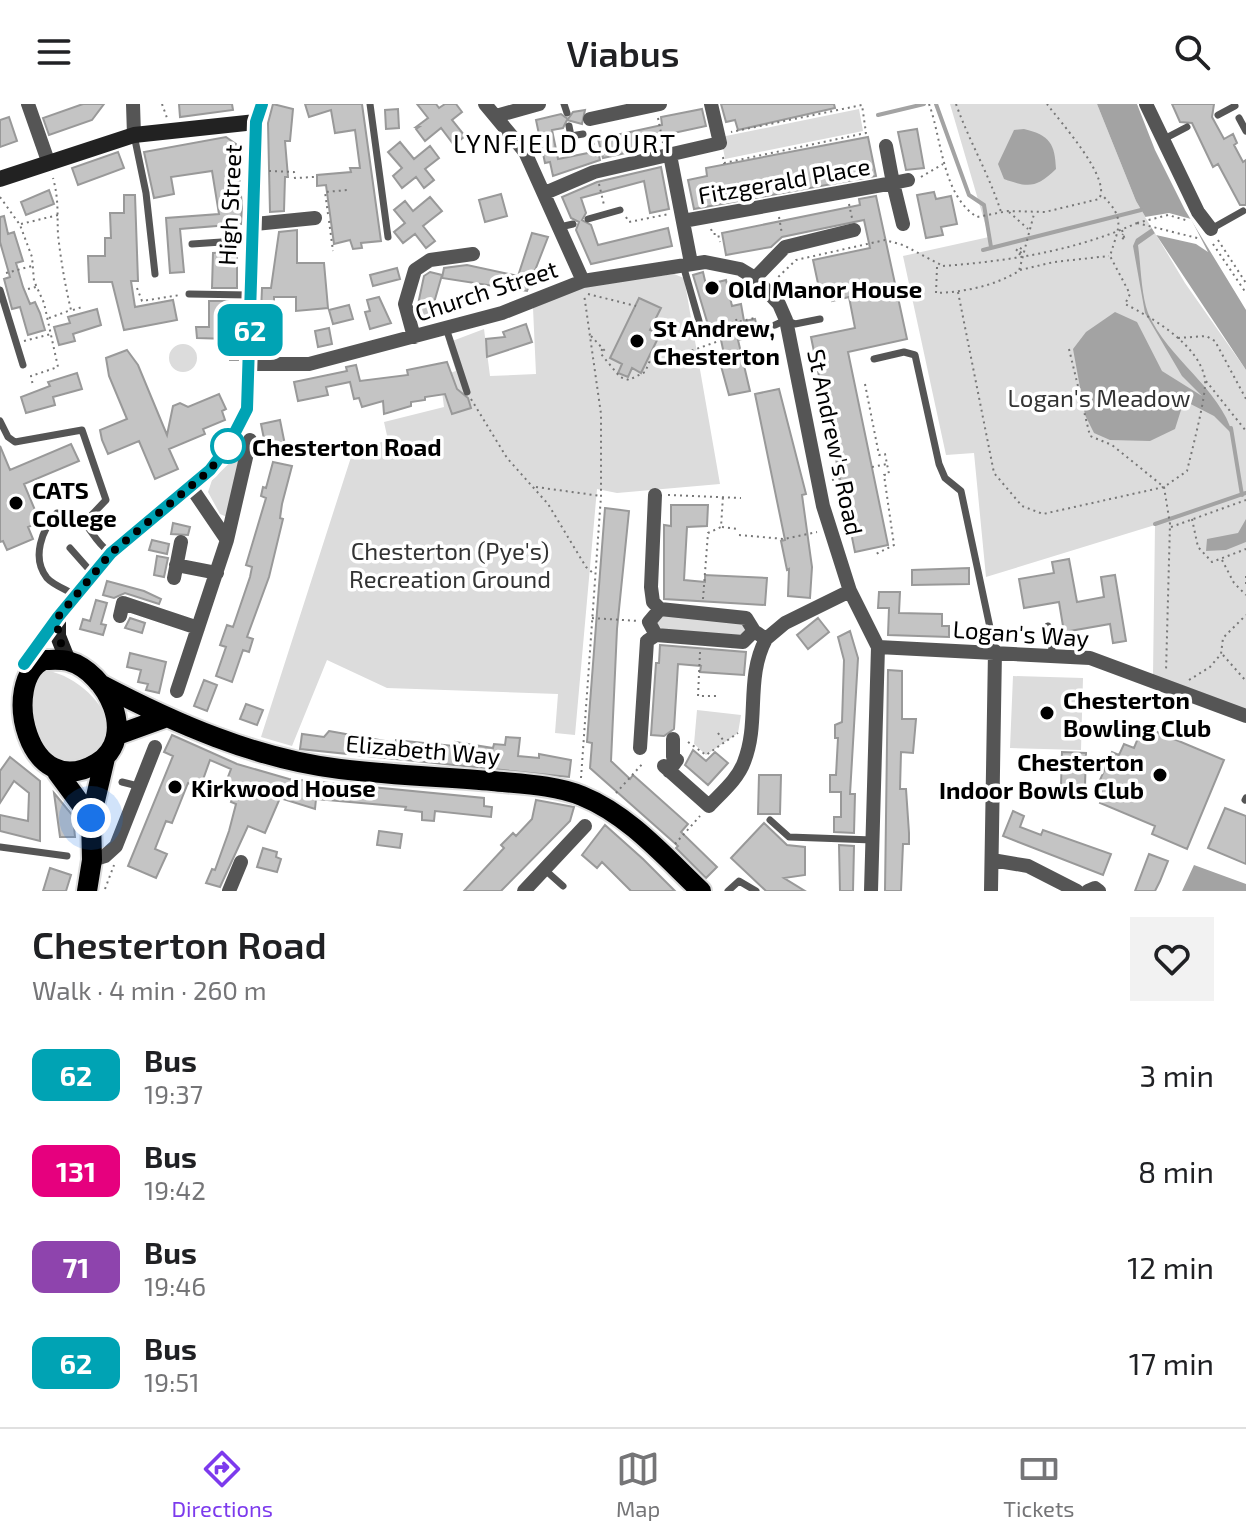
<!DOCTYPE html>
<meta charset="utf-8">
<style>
body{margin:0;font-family:"Exo 2",sans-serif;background:#f2f2f2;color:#202124;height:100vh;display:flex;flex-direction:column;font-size:30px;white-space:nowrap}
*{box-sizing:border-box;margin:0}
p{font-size:26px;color:#757577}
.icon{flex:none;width:44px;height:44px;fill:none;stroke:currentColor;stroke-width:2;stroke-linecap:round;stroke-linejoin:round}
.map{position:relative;height:787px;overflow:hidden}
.drawer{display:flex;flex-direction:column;background:#fff;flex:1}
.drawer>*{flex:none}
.badge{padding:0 16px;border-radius:12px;font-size:28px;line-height:52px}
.you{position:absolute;width:40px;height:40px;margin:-20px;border:6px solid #fff;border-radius:50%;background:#1a73e8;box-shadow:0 0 0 12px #1a73e833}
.map>.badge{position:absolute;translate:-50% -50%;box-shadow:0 0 0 4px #fff}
.round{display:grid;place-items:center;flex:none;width:84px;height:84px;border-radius:0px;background:#f2f2f2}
.overview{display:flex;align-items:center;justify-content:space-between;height:136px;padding:0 32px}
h1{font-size:38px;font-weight:600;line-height:60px}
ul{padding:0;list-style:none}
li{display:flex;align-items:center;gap:24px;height:96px;padding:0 32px}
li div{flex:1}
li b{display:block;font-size:30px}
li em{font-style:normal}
li .badge{min-width:88px;font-weight:700;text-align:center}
header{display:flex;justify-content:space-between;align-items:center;height:104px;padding:0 32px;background:#fff;font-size:36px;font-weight:600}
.dock{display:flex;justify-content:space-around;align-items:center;height:112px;border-top:2px solid #e0e0e0;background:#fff;font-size:22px;color:#757577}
.dock a{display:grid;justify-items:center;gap:4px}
.dock .active{color:#7c3aed}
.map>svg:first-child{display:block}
.green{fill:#dcdcdc}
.water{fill:#a3a3a3}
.pier{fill:#fff}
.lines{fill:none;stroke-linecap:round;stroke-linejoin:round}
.stream{stroke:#a3a3a3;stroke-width:4}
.building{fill:#c4c4c4;stroke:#999;stroke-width:2}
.primary-casing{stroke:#dbdbdb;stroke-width:24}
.path{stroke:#777;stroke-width:2;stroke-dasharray:2 4;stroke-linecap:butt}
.lane{stroke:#555;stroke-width:7}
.street{stroke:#555;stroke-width:14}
.secondary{stroke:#222;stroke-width:16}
.primary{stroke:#000;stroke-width:20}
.path-bridge{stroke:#777;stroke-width:2;stroke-dasharray:2 4;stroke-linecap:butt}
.line-casing{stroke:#fff;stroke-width:18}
.line{stroke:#00a3b4;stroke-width:12}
.walk{stroke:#000;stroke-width:8;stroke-dasharray:0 14.4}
.poi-dot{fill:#000;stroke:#fff;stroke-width:3}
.stop-dot{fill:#fff;stroke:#00a3b4;stroke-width:4}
.labels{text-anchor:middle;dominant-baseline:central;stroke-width:7;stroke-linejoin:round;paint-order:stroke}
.street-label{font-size:24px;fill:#000;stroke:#fff}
.poi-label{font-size:24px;font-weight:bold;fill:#000;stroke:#fff;text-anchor:start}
.park-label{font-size:24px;fill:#333;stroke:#fff}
.stop-label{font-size:24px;font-weight:bold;fill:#000;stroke:#fff;text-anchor:start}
.neighbourhood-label{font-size:26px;letter-spacing:2px;fill:#000;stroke:#fff}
</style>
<header><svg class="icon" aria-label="menu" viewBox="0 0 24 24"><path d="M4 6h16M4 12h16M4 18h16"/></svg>Viabus<svg class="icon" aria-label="search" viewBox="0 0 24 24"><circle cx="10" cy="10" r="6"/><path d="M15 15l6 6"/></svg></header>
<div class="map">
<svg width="1246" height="787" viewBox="0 0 1246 787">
<rect width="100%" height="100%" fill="#fff"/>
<path class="green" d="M950,0h147l39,97 49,82 61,87v341l-93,-36 2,-150 -169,52 -12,-124 -28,2 -43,-199 86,-19z
M859,5l4,22 -138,28 -4,-22z
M674,170l10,4 36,206 -103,9 -20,-4 -22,246 -20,-2 3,-39 -171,-6 -60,-28 -35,86 -31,-9 92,-286 35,-11 -4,-18 60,-15 -4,-31 16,-5 -9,-28 37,-14 6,47 46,-2 -3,-66 53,-22z
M169 254a14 14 0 1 1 28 0a14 14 0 1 1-28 0Z
M243,346l-16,67 -7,-3 -12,-22 4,-12z
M660,511l81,6 6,8 -5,8 -83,-8 -3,-10z
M48,567c38,6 91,63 40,90 -41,22 -88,-75 -40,-90z
M1013,572l70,2 -2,72 -71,-2z
M697,606l44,5 -3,18 -32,22 -12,-11z"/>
<path class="water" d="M1097,0h40l18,46 30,60 61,100v60l-91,-137 -17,12c3,21 3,49 10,68 19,45 72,75 85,122l-19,-19 -39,-20 6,14 -6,19 -25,12 -40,-1 -16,-7 -9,-18 -12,-66 13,-17 29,-20 22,10 25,49 40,25 -20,-20 -37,-63 -12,-67 3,-7 16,-11 -16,-27z
M1024,25c26,6 31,15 32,40 -20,19 -27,19 -52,10l-6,-15 16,-34z
M1246,415v23l-20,8 -20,1 1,-12 31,-6z
M1194,761l52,19v7h-64z"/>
<path class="pier" d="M1169,109l22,6 17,33 -12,-8 -40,-9 -11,-18z"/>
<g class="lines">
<path class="stream" d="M936,0l33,91 15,10 7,42
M878,11l46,-11
M983,146l158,-40
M1231,324l11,67
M1155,420l91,-31"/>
</g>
<path class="building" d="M83,0h21l-12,16 -43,15 -6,-17z
M179,0h53l1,6 -53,7z
M273,0l20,5 -3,32h-5l3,36h-3l-1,34 -14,1 -2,-89z
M305,0h57l19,137 -20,2 1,5 -9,1 -3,-9 -16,4 -8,-59 -9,1v-11l34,-3 -1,-4h10l-5,-38 -20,3 -4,-23 -22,7z
M417,0h19l3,4 6,-4h11l6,8 -10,8 13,16 -11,9 -13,-17 -16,13 -9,-12 3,-2h-3l12,-9z
M721,0h113l1,4 -97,22 -3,-10 -9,2z
M1172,0h42l-2,13 12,22 9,-5 4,9 -3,2 9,17 3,-2v45h-6l-22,-41 -5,3 -21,-44 -12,-1z
M398,5l1,19 -13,1 -1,-19z
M702,5l4,17 -51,11 2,9 -54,12 -5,-19 64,-14 -1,-8z
M585,6l-3,14 -15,-4 -4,8 -11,2 6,29 40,-8 2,9 -47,16 -3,-14 -5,1 -9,-43 25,-6 7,5 5,-7z
M9,13l8,24 -17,6v-27z
M917,25l7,39 -18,2 -8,-38z
M226,33l10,7 6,62 -1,18 -61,5 4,43 -14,1 -4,-55 53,-4 -7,-43 -41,6 3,17 -20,4 -10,-46z
M868,33l8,39 -182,33 -6,-29 19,-4 -1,-8z
M400,38l14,17 16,-13 9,12 -14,11 9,11 -10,8 -8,-11 -14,11 -9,-12 9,-8 -14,-16z
M118,48l6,16 -46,17 -6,-17z
M661,63l8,42 -19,4 -6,-32 -63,17 5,15 -4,7 9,5 7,20 70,-17 4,18 -81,18 -15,-34 3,-8 -8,-4 -9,-21 35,-15z
M49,86l5,14 -28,11 -5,-13z
M934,88l2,7 15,-3 6,28 -16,3 2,8 -17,3 -9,-43z
M501,90l6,22 -22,6 -6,-22z
M124,91h11l3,86h-7l4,26 38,-7 4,20 -53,10 -12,-48h-23l-1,-26h17v-18h6l-1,-25h14z
M876,92l31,143 -59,13 40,193 -33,7 -44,-215 44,-9 -6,-31 -17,4 -3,-15 -10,2 -6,-28 57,-12 -6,-28 -82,17 -11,10 -45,8 -4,-22 138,-28 -1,-6z
M430,93l12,14 -19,15 12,15 -9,7 -11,-14 -12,9 -9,-11 11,-9 -11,-13 11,-9 8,10z
M4,112l4,18 6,-2 9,29 -7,2 7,24 7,17 5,-2 5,11 5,17 -17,5 -8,-28 -8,2 -8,-30 6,-2 -10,-35v-25z
M297,126v33h27l4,45 -32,3v-14h-22v15h-13l1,-24h9l8,-56z
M532,129l16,4 -21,54 -85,-13 2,-10 23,-3 51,11z
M237,148v36h-25l1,-35z
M397,164l3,11 -27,7 -3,-11z
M430,168l12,3 -13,45 -10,-3 -2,-8 7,-33z
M703,168l3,13 20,-5 6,26 9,-2 3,17 11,-2 4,16 -21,5 12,51 -21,4 -11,-40 6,-1 -6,-28 -9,2 -16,-53z
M379,193l12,26 -21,6 -5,-17 5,-1 -3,-11z
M639,194l22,10 -11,22 10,4 -19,39 -9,-5 -4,9 -10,-4 4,-9 -12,-6z
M209,197h30l-1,59h-8l-1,-21 -32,-1 -1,-11h13z
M349,201l4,14 -20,5 -4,-14z
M97,205l4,16 -28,9 2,7 -16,4 -5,-18 16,-4 -2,-6z
M266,212h18v29h-17z
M526,220l6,18 -45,15 -1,-18 19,-2 -2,-5z
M329,224l3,16 -14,3 -3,-16z
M127,246l11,15 29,70 6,-29 7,-3 8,4 31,-13 7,15 -4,2 3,9 -22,9 2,5 -36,15 9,20 -23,10 -16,-38 -31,13 -6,-14 -2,-10 27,-11 -18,-43 -3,-18z
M447,258l10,27 11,9 3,10 -19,6 -7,-20 -20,3v3l-14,2v4l-27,8 -1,-13 -21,6 -3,-9 -5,1 -4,-17 -24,5 2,8 -30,6 -4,-19 53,-11 -1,-4 10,-2 4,16 48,-6 -1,-5z
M77,269l5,16 -29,8 2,8 -29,8 -5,-16 29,-11 -2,-4z
M779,285l27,105 -4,1 10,72 -2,31 -22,-2 1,-27 -2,1 -6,-29 4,-1 -30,-146z
M280,316l5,25 -19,4 -5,-25z
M71,340l8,17 -55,23 16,38 -12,5 5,12 -26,11 -4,-9 -3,1v-96l10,24z
M273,358l19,4 -10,38 -2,14 3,1 -14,58 -22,60 6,2 -4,13 -6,-2 -11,32 -16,-6 10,-29 -6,-2 7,-20 6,2 17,-50 2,-10 -6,-2 20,-67 -5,-2 2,-9 3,1z
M671,401h37l-1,21 -20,1 -3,53 21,2v-7l62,3 -2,27 -101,-6v-74l7,1z
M605,404l24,3 -12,118 -6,132 19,18 3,-4 55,49 -7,8 36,35 -11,11 -30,-30 2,-2 -88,-78 2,-25 -5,-1z
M173,419l17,4 -2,8 -17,-1z
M152,436l17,4 -2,10 -18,-4z
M157,452l11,2 -4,19 -10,-2z
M1069,455l8,43 27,-5 -3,-20 14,-2 11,66 -13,2 -3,-19 -46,8 -5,-30 -35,6 -5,-29 35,-6 -2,-11z
M969,464v16l-57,1v-15z
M107,477l37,10 17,8 -2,5 -34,-11 -11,5 -11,-3z
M879,488h21l-1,21 43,1v12h7v11l-61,-2 1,-27h-11z
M96,496l11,3 -6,21 5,1 -3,10 -23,-6 3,-10 7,2z
M130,514l15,5 -3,10 -17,-5z
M818,514l11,14 -21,17 -11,-14z
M850,527l8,27 -8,136h5l-1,39 -20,-1v-15h7v-25h-11v-17h6l2,-37h-3v-13l7,-3 2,-62 -6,-23z
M660,541l86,7 -2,23 -44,-3 1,-6 -23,-2 -4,65 -10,7 -13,-1 5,-72h3z
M130,549l36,9 -7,31 -13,-3 2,-6 -10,-2 3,-12 -14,-3z
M888,566l14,1v48h14l-3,34 -12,-1 -1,37h6l3,44v11h-6l-2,47h-16z
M204,576l13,5 -10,26 -13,-5z
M246,600l17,6 -6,15 -17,-6z
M1143,622l81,34 -37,89 -35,-15 3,-8 -55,-23 3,-9 -6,-7 15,-35 7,3 5,-11 10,4z
M329,627l67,12v-3l58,6 1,-4 38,6 1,-4 11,1 1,-8 14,1 -2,18 21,2v-4l32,6 -2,17 -269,-28 2,-15 22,3z
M172,631l65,29 52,15 195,19v8l8,1 -1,10 -56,-6 -1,10 -12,-1v-8l-17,-2 1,-3 -90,-8 -1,10 -35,-11 -15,35 -17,-7 -28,61 -14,-4 6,-14 3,1 14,-39 7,-27 -5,-2 6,-15 -11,-5 5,-13 -21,-9 -10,28 -12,-5 -16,40 -6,-2 -11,28 12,5 -11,24 -28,-12 45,-110 -9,-4z
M693,646l13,11 9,-9 13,11 -20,22 -23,-20z
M1062,648l24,1 -1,33h-24z
M10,653l30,24v60l-40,-10v-16l28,6 1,-28 -15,-12 -14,22v-32z
M759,671h22l-1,39h-22z
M54,689l19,23 2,21h-15z
M536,696l38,7 -4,14 -69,70h-37l40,-43 -3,-3 12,-12 3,3 16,-17z
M1225,704l21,8v48l-38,-16z
M1013,707l11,5 -4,11 21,8 2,-5 68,24 -8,21 -100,-39z
M764,719l23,22 18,2v28l-21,3 21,13h-39l-35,-33z
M605,721l38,34 32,32h-44l-29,-29 -5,6 -15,-13z
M379,727l23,3 -2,14 -23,-3z
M839,741l15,1 -1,45h-13z
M263,744l14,4 -1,5 5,2 -4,13 -20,-5z
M1149,750l19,7 -8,20 -5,10h-20z
M50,764l21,7 -5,16h-23z"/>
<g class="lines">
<defs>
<path id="primary" d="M44,556c7,0 17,-1 24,1 39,11 71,76 29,102 -70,42 -97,-83 -53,-103z
M100,580c74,39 156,75 240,85 51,6 102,8 152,12 30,3 63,4 90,15 47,19 83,61 119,95
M117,631l47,-17
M57,668l34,46
M87,787l5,-31 -1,-42 14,-60"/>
</defs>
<use href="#primary" class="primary-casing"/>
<path class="path" d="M162,0l5,14
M929,0c13,35 13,91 48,113l31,-6 37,1 54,-13c13,-20 -38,-76 -52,-95
M956,0c13,37 33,70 45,108
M658,14l5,25
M590,36h3l3,18
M723,53l1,6 142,-30 -4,-28 -131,27
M269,67l25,1 1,6 19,-1
M921,73l22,-13
M599,80l5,21
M0,93l20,28 12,32 2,24 10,22 14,64 -27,9 2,10
M849,100l3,14
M1009,108l19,17
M328,110l-3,-22 23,-2
M626,113l3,5 40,-8
M779,113l3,17
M329,117l4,30
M1137,119l31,-8 21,6
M1137,119l64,16
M21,120l37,-9
M711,125l2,5h5l2,8
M1122,126l3,10 -4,-3 2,-3
M1218,136l28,43
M1213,140l33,49
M937,163l-1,26c29,-1 58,-7 83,-22l15,-57
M1020,166l34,-8 55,-6
M6,169l26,-7
M774,177l22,-21 89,-20 18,5 40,21
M137,184l5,13 38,-6
M28,185l8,-2
M958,188l36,181 28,33 21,8 121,-27 23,-16c4,-17 20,-77 18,-92 -6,-34 -52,-61 -80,-75l5,-10 -20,-38c9,-30 16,-37 -8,-61
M588,190l48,12
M73,206l9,-3
M49,214l22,-8c-6,-25 -10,-49 -13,-75 -1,-22 1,-35 -5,-57
M736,215l1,3 18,-4
M591,232l15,16
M1178,234l28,-2 9,5 31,58
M24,237l27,-7
M602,245l-1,5 19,23 9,3 16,-8 10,-23 21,7 43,-15
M1069,245l21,87 22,9 52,42 6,37 -4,148
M1206,277l40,50
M865,280l14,71 6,-1 4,20 -5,1 10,70 -18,9
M471,295l36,59 41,46 38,63 7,6
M872,363l15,-3
M832,376l8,-2
M536,383l65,9
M668,391l73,3
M1192,415l6,28 14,15 34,-13
M722,423l17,2
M1171,423l75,-27
M739,431l45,4 33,-7
M1222,456l12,23 12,12
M1246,472v10
M703,495l5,-66 13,-6 2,-31
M592,514l46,3
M700,548l-2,44h19
M1223,551l23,26
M1189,576l21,-13 11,-13 2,-16 23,-23
M718,629l5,7
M688,638l18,13 32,-22
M581,674l20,-282v-82l-17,-120
M616,689l28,-31
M675,740l25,-28
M105,785l9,-24"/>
<path class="lane" d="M370,0l18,133
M564,0l3,9
M1218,11l17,-9
M1239,14l7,13
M569,22l2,10 12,-2
M134,31l12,58 9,81
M1164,35l23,-12
M588,115l32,-9
M560,123l13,-3
M1211,125l32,-18
M192,140l59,-4
M683,161l16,56
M0,186l23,75
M189,190l60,1
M775,221l11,-5 9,4 25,-5
M446,224l21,64
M874,255l30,-7 11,3 24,109 6,14 16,13 34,160
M0,317l8,16 7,5 67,-12 24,70 -20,21
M70,444l23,26
M75,491c-8,-5 -22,-10 -28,-17 -16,-20 -5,-49 10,-65 37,5 28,20 52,39
M1048,522l5,30
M122,678l16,4
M1245,696l1,-2
M770,716l19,17 84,3
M0,743l67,9
M544,765l19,17
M728,787l11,-10 17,10"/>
<path class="street" d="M28,0l20,57
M133,0l1,31
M485,0l40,48 58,129
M1146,0l52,108 13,17
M496,12l43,-12
M590,15l70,-15
M886,42l7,37 15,-3
M670,51l21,108
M545,89l49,-21 126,-29 -9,-39
M683,117l210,-38 10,41
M255,120l60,-6
M755,174l30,-31 69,-17
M414,233l-9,-33 10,-34 15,-10 43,-6
M250,260h59l193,-51 81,-32 122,-19 35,7 15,9 24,26 7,16 37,186 27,85 28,56 -7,244
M191,383l36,53
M176,461l41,8
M174,474l7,-36
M660,505l86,9 8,13 12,8 19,-16 65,-32
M120,512l3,-13 75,25
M656,531l87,7 11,-11
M878,543l212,11 156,58
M177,587l50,-151 23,-100
M640,644l7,-107 9,-6 -7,-13 11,-13 -7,-7 -2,-15 4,-92
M664,662l45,40c12,-13 29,-27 35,-44 16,-40 1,-84 22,-123
M669,667l8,-11 -4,-3v-18
M92,756l13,-4 11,-10 39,-99
M992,756l36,6 49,25
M229,787l12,-29
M524,787l61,-65
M991,787l4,-240
M1088,787l7,-3 4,3"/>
<path class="secondary" d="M0,75l134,-44 122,-13
M58,513v19l10,25
M24,560l34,-47 53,-64 99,-83 18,-24 19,-37 9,-287 6,-18"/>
<use href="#primary" class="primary"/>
<path class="path-bridge" d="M1020,149l3,-3 -4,-3 -3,4 7,6
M943,162c66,-5 132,-15 194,-43"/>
</g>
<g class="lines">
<defs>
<path id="line" d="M24,560l34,-47 53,-64 99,-83 18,-24 19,-37 9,-287 6,-18"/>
</defs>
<use href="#line" class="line-casing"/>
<use href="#line" class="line"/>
<path class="walk" d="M91,714c4,-19 7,-38 13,-56 2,-10 12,-18 13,-28 6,-33 -24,-61 -49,-73l-10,-25v-19l53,-64 99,-83 18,-24"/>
</g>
<g class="poi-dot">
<circle cx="712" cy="184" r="8"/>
<circle cx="637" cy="237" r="8"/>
<circle cx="16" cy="399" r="8"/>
<circle cx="1047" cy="609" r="8"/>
<circle cx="1160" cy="671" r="8"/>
<circle cx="175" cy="683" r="8"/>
</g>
<circle class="stop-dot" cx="228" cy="342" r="16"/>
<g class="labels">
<g class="street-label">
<text transform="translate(784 76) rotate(-10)">Fitzgerald Place</text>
<text transform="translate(229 101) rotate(-87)">High Street</text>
<text transform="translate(486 186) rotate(-18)">Church Street</text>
<text transform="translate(836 338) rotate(78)">St Andrew's Road</text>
<text transform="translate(1021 529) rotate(4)">Logan's Way</text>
<text transform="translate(423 645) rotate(5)">Elizabeth Way</text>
</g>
<g class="poi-label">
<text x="728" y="184">Old Manor House</text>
<text x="653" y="223">St Andrew,<tspan x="653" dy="28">Chesterton</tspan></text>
<text x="32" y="385">CATS<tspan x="32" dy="28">College</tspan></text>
<text x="1063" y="595">Chesterton<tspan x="1063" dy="28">Bowling Club</tspan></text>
<text x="1144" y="657" text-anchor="end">Chesterton<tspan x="1144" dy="28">Indoor Bowls Club</tspan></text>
<text x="191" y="683">Kirkwood House</text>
</g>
<g class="park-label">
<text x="1099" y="293">Logan's Meadow</text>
<text x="450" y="446">Chesterton (Pye's)<tspan x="450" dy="28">Recreation Ground</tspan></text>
</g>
<g class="stop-label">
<text x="252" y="342">Chesterton Road</text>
</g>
<g class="neighbourhood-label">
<text x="565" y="38">LYNFIELD COURT</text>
</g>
</g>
</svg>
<div class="you" style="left:91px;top:714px"></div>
<b class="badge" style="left:250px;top:226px;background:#00a3b4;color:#fff">62</b>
</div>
<section class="drawer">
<div class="overview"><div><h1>Chesterton Road</h1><p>Walk · 4 min · 260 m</p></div><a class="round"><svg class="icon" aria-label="heart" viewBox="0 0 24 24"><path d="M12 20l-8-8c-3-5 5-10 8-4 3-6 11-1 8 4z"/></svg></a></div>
<ul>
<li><span class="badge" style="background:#00a3b4;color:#fff">62</span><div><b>Bus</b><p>19:37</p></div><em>3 min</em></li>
<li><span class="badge" style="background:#e6007e;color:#fff">131</span><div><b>Bus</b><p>19:42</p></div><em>8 min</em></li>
<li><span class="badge" style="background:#8e44ad;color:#fff">71</span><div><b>Bus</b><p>19:46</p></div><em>12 min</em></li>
<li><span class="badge" style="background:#00a3b4;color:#fff">62</span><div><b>Bus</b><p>19:51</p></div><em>17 min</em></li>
</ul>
</section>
<nav class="dock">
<a class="active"><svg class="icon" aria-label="directions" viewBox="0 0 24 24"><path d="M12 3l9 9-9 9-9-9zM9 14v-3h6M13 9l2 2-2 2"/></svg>Directions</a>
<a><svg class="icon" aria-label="map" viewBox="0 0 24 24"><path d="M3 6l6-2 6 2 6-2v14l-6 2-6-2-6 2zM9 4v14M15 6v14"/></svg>Map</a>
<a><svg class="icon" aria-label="tickets" viewBox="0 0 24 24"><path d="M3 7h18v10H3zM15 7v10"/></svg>Tickets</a>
</nav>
